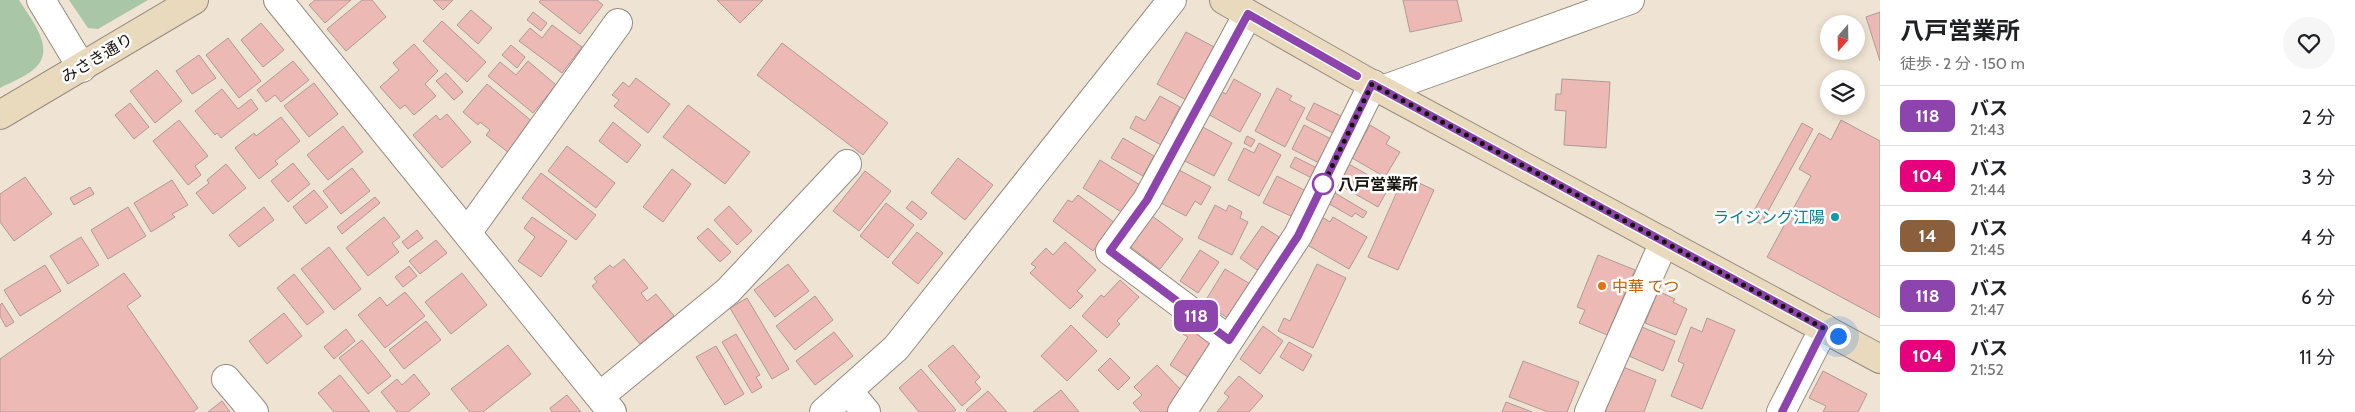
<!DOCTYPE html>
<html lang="ja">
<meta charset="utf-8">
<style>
body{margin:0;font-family:Cabin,"Noto Sans JP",sans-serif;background:#f6f6f6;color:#202124;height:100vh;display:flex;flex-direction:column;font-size:19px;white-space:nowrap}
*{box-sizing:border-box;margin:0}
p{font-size:16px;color:#757577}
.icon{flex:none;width:28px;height:28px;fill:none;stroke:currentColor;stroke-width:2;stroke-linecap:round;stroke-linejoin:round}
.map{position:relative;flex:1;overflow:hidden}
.sheet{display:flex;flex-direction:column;background:#fff;width:475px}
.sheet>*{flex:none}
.badge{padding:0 10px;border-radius:8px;font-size:18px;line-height:32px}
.needle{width:32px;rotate:200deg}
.tools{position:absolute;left:1820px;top:15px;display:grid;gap:10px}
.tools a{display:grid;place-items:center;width:45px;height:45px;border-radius:50%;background:#fff;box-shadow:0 2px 8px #0003;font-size:25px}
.you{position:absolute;width:25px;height:25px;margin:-12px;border:4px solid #fff;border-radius:50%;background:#1a73e8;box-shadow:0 0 0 8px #1a73e833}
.map>.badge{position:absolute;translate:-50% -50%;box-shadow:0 0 0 2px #fff}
.round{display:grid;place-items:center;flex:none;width:52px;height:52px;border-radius:26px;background:#f6f6f6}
.head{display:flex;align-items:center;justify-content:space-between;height:85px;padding:0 20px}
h1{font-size:24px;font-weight:700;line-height:38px}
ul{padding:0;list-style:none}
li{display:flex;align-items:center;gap:15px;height:60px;padding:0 20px;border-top:1px solid #e0e0e0}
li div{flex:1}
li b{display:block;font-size:19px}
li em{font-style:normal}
li .badge{min-width:55px;font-weight:700;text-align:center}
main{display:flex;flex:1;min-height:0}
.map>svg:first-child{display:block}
.green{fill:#a9c7a6}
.building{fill:#edb9b5;stroke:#af9a98}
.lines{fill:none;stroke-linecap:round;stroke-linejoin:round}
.street-casing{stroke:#968b7d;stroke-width:30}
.secondary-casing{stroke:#968b7d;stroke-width:30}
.street{stroke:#fff;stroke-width:28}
.secondary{stroke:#e9d9bd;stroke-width:28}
.line-casing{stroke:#fff;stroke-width:11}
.line{stroke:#8e44ad;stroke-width:8}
.walk{stroke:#17130d;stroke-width:5;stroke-dasharray:0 9}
.stop-dot{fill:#fff;stroke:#8e44ad;stroke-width:2.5}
.culture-dot{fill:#0f9aa8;stroke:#fff;stroke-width:2}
.food-dot{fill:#e8710a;stroke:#fff;stroke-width:2}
.labels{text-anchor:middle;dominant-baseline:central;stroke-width:5;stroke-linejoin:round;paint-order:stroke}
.street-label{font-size:16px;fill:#17130d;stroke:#fff}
.stop-label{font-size:16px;font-weight:bold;fill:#17130d;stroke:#fff;text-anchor:start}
.culture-label{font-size:16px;fill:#0d838f;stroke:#fff;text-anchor:end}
.food-label{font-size:16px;fill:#c56008;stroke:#fff;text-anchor:start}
</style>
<main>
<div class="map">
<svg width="1880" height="412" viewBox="0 0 1880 412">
<rect width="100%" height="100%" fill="#efe3d3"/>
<path class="green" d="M0,0h19c11,18 39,50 15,69 -9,8 -23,13 -34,19z
M69,0h79l-50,29 -10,-1z"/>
<path class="building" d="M315,0h36l-26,23 -16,-18z
M362,0h10l14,17 -40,34 -19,-22z
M433,0h20l-10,10z
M541,0h56l6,5 -23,29 -41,-32z
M717,0h46l-23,23z
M1403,0h54l5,21 -52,11z
M471,10l21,18 -14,16 -21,-19z
M533,12l14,11 -6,8 -14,-11z
M1880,12v49l-14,-44z
M442,21l44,41 -19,20 -44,-41z
M261,23l23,27 -21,17 -22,-27z
M552,25l30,22 -20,26 -43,-32 11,-13 12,10z
M1186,32l32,17 -30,52 -31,-17z
M228,38l33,43 -22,17 -33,-43z
M782,43l106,80 -25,32 -106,-80z
M414,44l24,27 -13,13 11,12 -22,19 -9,-10 -5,4 -20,-22 19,-17 -6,-7z
M511,45l14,12 -8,11 -15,-13z
M199,55l17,23 -24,16 -16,-23z
M293,61l16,19 -28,22 -6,-7 -9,7 -9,-12z
M528,61l28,24 -23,28 -45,-37 12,-14 16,13z
M157,70l25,31 -27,22 -25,-32z
M446,73l17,19 -9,8 -18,-19z
M636,78l34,26 -22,29 -34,-27 5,-6 -7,-5 11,-13 6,5z
M1234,79l27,15 -21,38 -32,-18 13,-23 5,3z
M1562,79l48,3 -4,66 -42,-3 2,-34 -11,-1 1,-16h5z
M314,83l24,31 -29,23 -25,-31z
M487,84l47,39 -25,30 -23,-18 4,-5 -10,-8 -2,3 -15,-13z
M1277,88l15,8 -3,4 16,8 -20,39 -30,-16z
M222,89l16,20 13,-10 7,10 -37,29 -4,-5 -2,2 -20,-24z
M1160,96l20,11 -9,16 4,2 -12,21 -33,-18 6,-12 9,5z
M130,103l19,24 -15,12 -19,-24z
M1314,103l27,13 -8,17 -27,-14z
M688,105l62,47 -25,32 -62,-47z
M447,114l24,28 -29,26 -29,-33 23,-20 4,5z
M281,117l19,24 -25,20 3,3 -19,15 -24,-31 19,-15 2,3z
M179,120l29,36 -13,10 6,9 -13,10 -35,-44z
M1841,120l39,21v177l-113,-61 44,-81 -12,-7 20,-36 12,7z
M613,122l28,23 -14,18 -28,-22z
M1802,123l11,6 -52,95 -11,-6z
M1304,125l27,14 -12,24 -27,-14z
M1370,125l20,12 -4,7 14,8 -15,25 -33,-19z
M343,126l20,26 -35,28 -21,-25z
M1201,126l31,17 -18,33 -31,-16z
M1247,136l8,4 -4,7 -7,-4z
M1123,138l31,18 -11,20 -32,-18z
M1259,143l22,12 -22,41 -31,-16 16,-32 10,5z
M567,146l48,37 -19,25 -48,-37z
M1295,157l22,11 -5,10 -22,-11z
M958,158l35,27 -28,35 -34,-27z
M1100,160l40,25 -17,28 -40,-25z
M293,163l17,21 -22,18 -17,-21z
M1347,163l42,24 -11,20 -42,-24z
M226,164l20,24 -33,26 -17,-21 13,-10 -2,-3z
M352,168l18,23 -29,23 -18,-23z
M672,169l19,15 -28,38 -20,-15z
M1179,170l32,17 -10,18 -6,-4 -9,15 -25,-13z
M865,171l26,20 -32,40 -26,-20z
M541,173l55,42 -20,25 -54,-42z
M1277,176l29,15 -13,26 -30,-14z
M1404,176l30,14 -36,80 -30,-13z
M25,177l27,37 -38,27 -14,-19v-28z
M172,180l16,25 -16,9 3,3 -24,15 -17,-29z
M90,187l4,7 -20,11 -4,-7z
M314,190l14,17 -22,17 -13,-17z
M1335,193l32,19 -4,6 -8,-5 -3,4 -26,-15 3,-6 3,2z
M1078,195l37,28 -22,28 -40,-30 15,-21 4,2z
M375,197l5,6 -38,31 -5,-7z
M912,201l15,12 -6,7 -15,-12z
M886,203l28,22 -26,33 -28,-22z
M1215,205l11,6 3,-6 13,7 -2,6 8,4 -16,33 -34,-17z
M729,206l23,25 -15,14 -23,-25z
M128,207l18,29 -38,23 -17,-29z
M264,207l10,13 -35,27 -10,-12z
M1151,215l32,24 -23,30 -32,-24z
M1319,215l11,7 3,-5 34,20 -18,32 -45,-26z
M384,217l16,20 -8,6 7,9 -31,24 -22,-28z
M532,217l35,24 -26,36 -23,-16 17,-24 -11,-9z
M1262,226l20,13 -22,33 -20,-14z
M708,228l23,24 -11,10 -23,-24z
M417,230l6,8 -15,11 -6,-7z
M917,232l26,21 -25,31 -26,-21z
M81,237l18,28 -31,19 -18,-28z
M436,240l11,13 -27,21 -11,-13z
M1065,242l31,28 -19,21 6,5 -13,13 -40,-36 6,-6 -5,-3 15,-16 7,7z
M329,247l32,42 -27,21 -33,-41z
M1200,250l19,12 -21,31 -18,-12z
M1598,255l37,15 -28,65 -28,-12 6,-13 -8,-3z
M624,259l24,29 -7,5 6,8 9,-7 18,22 -34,28 -48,-58 5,-4 -3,-4 16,-13 3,3z
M788,264l21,27 -34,26 -21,-27z
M1317,264l29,14 -33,70 -35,-17 6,-13 6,3z
M45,265l16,26 -41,25 -16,-26z
M409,266l8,10 -14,11 -8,-10z
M1225,269l27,16 -21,35 -27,-17z
M124,273l17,23 -14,10 71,102 -5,4h-193v-53z
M462,273l25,32 -36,29 -26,-32z
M294,274l30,38 -17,13 -30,-37z
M1120,280l19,17 -22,24 3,3 -13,14 -25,-22 19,-21 3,2z
M1658,291l17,8 -2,3 14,7 -11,26 -31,-12z
M405,292l20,24 -40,32 -27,-33 22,-18 7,9z
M815,296l18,24 -38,30 -19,-24z
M747,298l42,71 -17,10 -42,-71z
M2,303l12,19 -8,5 -6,-11v-11z
M284,313l18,23 -35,28 -18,-23z
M1707,318l28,12 -33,79 -31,-13 13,-32 -6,-3 13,-34 11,5z
M426,321l15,19 -37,29 -15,-19z
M1189,324l27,18 -25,37 -21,-14 18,-28 -5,-3z
M1071,325l26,26 -30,30 -26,-25z
M1263,326l20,15 -23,33 -20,-15z
M1642,327l33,14 -12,30 -34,-15z
M346,329l9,12 -21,18 -10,-12z
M834,332l19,24 -38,29 -19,-24z
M736,334l24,41 -4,2 6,10 -10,6 -30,-51z
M362,340l29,36 -23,18 -29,-36z
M1289,342l23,13 -9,16 -23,-14z
M508,345l23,29 -48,38h-13l-19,-23z
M953,345l27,32 -5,5 6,7 -19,17 -34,-40z
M716,346l28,48 -19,11 -29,-48z
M1110,358l20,20 -12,12 -20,-20z
M1523,361l56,21 -12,30h-19l-39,-15z
M1157,365l26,27 -13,20h-29l-8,-9 9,-8 -8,-8z
M1623,367l33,13 -12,32h-39z
M921,369l35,41 -3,2h-34l-20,-24z
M1823,371l44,23 -9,18h-35l3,-6 -17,-8z
M414,374l16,20 -22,18h-11l-16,-20 16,-13 5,6z
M340,375l30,37h-36l-16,-19z
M1239,376l24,20 -14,16h-32l12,-15 -5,-4z
M1061,390l18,22h-46l10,-8z
M988,391l19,21h-39l-2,-2z
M567,395l14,17h-29l-2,-4z
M222,401l8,11h-22z
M1506,402l26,10h-30z"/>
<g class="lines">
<defs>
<path id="street" d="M41,0l41,68
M278,0l334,412
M1382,90l248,-90
M467,233l151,-210
M1229,340l-119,-89 37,-51 101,-186
M226,379l28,33
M849,392l17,20
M600,396l128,-105 119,-127
M824,412l72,-64 276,-348
M1182,412l116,-177 75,-151
M1589,412l75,-170
M1781,412l43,-84"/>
<path id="secondary" d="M1224,0l158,90 498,269
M0,115l194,-115"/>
</defs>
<use href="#street" class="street-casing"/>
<use href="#secondary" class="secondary-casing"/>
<use href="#street" class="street"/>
<use href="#secondary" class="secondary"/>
</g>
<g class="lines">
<defs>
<path id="line" d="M1357,76l-109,-62 -101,186 -37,51 119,89 69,-104 74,-152 452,244 -42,84"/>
</defs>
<use href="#line" class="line-casing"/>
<use href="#line" class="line"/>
<path class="walk" d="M1323,184l-1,3 50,-103 466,252"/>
</g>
<circle class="stop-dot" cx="1323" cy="184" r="10"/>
<circle class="culture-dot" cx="1835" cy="217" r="5"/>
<circle class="food-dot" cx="1602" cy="286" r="5"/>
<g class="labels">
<g class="street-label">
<text transform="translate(97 58) rotate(-31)">みさき通り</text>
</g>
<g class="stop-label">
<text x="1338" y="184">八戸営業所</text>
</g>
<g class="culture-label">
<text x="1825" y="217">ライジング江陽</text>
</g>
<g class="food-label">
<text x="1612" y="286">中華 てつ</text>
</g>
</g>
</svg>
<div class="tools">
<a><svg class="needle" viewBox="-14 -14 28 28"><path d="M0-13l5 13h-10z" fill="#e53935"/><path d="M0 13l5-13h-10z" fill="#757577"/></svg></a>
<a><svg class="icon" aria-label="layers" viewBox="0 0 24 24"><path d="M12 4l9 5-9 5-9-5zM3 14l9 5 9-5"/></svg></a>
</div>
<div class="you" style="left:1838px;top:336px"></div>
<b class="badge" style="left:1196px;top:316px;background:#8e44ad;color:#fff">118</b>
</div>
<section class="sheet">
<div class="head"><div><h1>八戸営業所</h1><p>徒歩 · 2 分 · 150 m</p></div><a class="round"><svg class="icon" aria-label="heart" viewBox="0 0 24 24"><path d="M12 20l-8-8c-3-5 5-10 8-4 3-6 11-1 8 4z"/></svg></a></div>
<ul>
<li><span class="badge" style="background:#8e44ad;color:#fff">118</span><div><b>バス</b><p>21:43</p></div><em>2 分</em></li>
<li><span class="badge" style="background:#e6007e;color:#fff">104</span><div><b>バス</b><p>21:44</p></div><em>3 分</em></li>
<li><span class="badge" style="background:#8b5e3c;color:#fff">14</span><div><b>バス</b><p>21:45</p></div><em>4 分</em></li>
<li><span class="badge" style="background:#8e44ad;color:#fff">118</span><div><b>バス</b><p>21:47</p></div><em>6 分</em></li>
<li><span class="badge" style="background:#e6007e;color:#fff">104</span><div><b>バス</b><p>21:52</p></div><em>11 分</em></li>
</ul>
</section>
</main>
